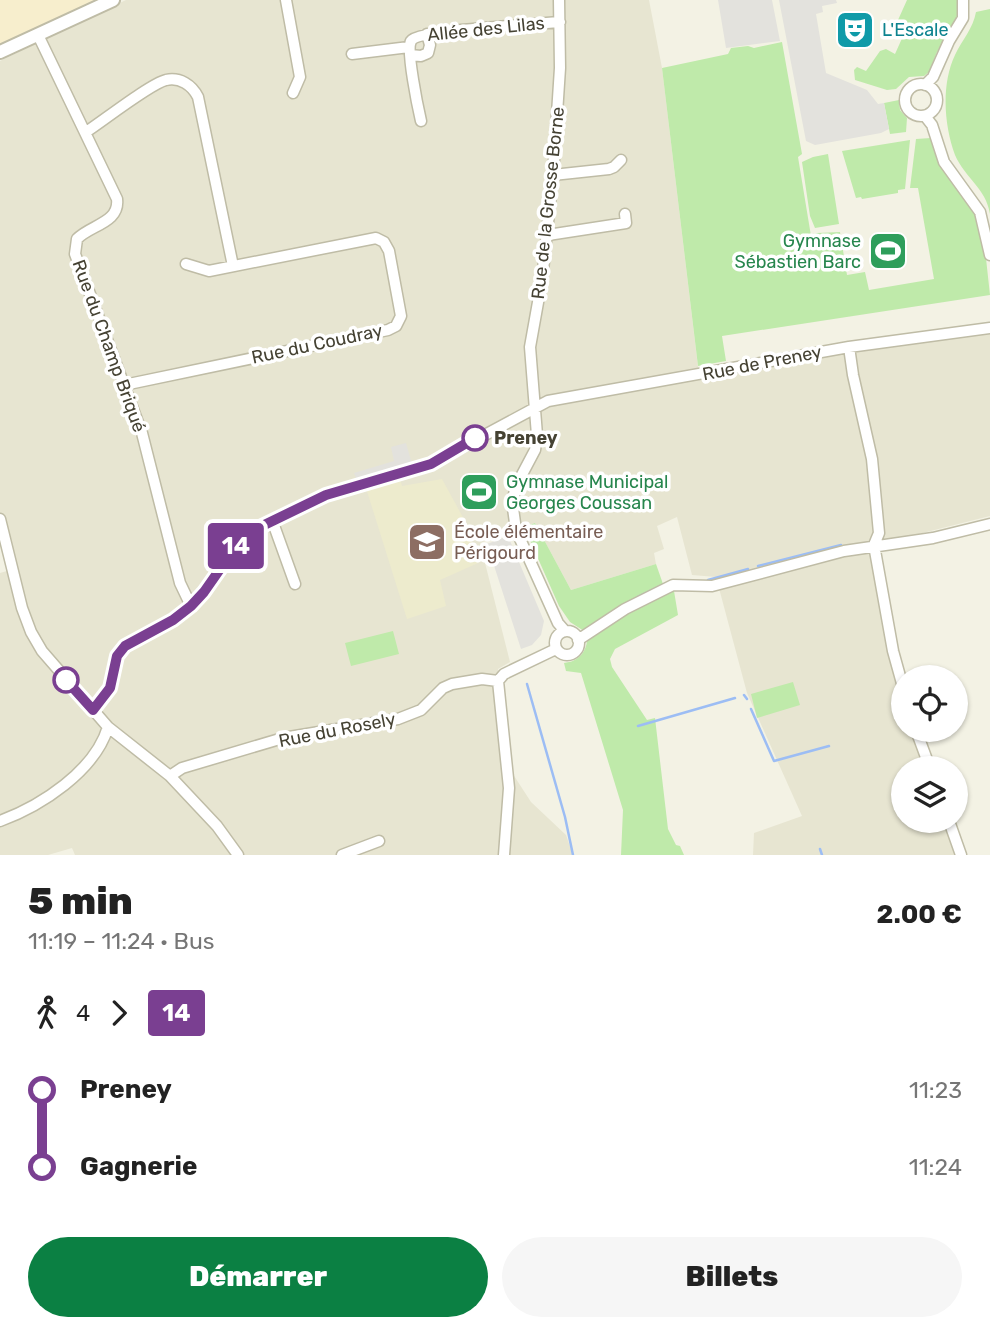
<!DOCTYPE html>
<html lang="fr">
<meta charset="utf-8">
<style>
body{margin:0;font-family:Rubik,sans-serif;background:#f6f6f6;color:#222;height:100vh;display:flex;flex-direction:column;font-size:26px;white-space:nowrap}
*{box-sizing:border-box;margin:0}
p{font-size:23px;color:#767676}
.icon{flex:none;width:38px;height:38px;fill:none;stroke:currentColor;stroke-width:2;stroke-linecap:round;stroke-linejoin:round}
.map{position:relative;height:855px;overflow:hidden}
.drawer{display:flex;flex-direction:column;background:#fff;flex:1}
.drawer>*{flex:none}
.badge{padding:0 14px;border-radius:5px;font-size:24px;line-height:46px}
.tools{position:absolute;left:891px;top:665px;display:grid;gap:14px}
.tools a{display:grid;place-items:center;width:77px;height:77px;border-radius:50%;background:#fff;box-shadow:0 2px 5px #0004;font-size:35px}
.map>.badge{position:absolute;translate:-50% -50%;box-shadow:0 0 0 4px #fff}
.legs{display:flex;align-items:center;gap:10px;height:77px;padding:0 28px;font-size:23px}
.legs p{margin-inline-start:auto}
.summary{display:flex;align-items:center;justify-content:space-between;height:119px;padding:0 28px}
h1{font-size:38px;font-weight:800;line-height:52px}
.button{display:flex;gap:14px;margin-top:auto;padding:14px 28px}
.button a{flex:1;height:80px;border-radius:42px;background:#0b8043;color:#fff;font-size:28px;font-weight:800;line-height:80px;text-align:center}
.button a+a{background:#f6f6f6;color:#222}
ul{padding:0 28px;list-style:none}
li{display:flex;align-items:center;gap:24px;height:77px;font-size:26px}
li i{display:grid;place-items:center;width:10px;height:100%;margin:0 9px;background:currentColor}
li i::after{content:'';width:18px;height:18px;margin:-9px;border:5px solid;border-radius:50%;background:#fff}
li p{margin-inline-start:auto}
li:first-child i{background:linear-gradient(#0000 50%,currentColor 0)}
li:last-child i{background:linear-gradient(currentColor 50%,#0000 0)}
.map>svg:first-child{display:block}
.residential{fill:#e7e5d1}
.commercial{fill:#f7eecd}
.education{fill:#edebcd}
.green{fill:#bfeaaa}
.parking{fill:#e3e2dd}
.lines{fill:none;stroke-linecap:round;stroke-linejoin:round}
.stream{stroke:#9cbdf4;stroke-width:2.5}
.minor-casing{stroke:#bfbca6;stroke-width:13}
.tertiary-casing{stroke:#bfbca6;stroke-width:16}
.minor{stroke:#fff;stroke-width:10}
.tertiary{stroke:#fff;stroke-width:12}
.line-1-casing{stroke:#fff;stroke-width:16}
.line-1{stroke:#7a3f91;stroke-width:10}
.stop-1-dot{fill:#fff;stroke:#7a3f91;stroke-width:3.5}
.labels{text-anchor:middle;dominant-baseline:central;stroke-width:7;stroke-linejoin:round;paint-order:stroke}
.street-label{font-size:18px;fill:#454233;stroke:#fff}
.culture-label{font-size:18px;fill:#0d838f;stroke:#fff;text-anchor:start}
.leisure-label{font-size:18px;fill:#27864d;stroke:#fff;text-anchor:end}
.stop-label{font-size:18px;font-weight:bold;fill:#454233;stroke:#fff;text-anchor:start}
.education-label{font-size:18px;fill:#785e54;stroke:#fff;text-anchor:start}
</style>
<div class="map">
<svg width="990" height="855" viewBox="0 0 990 855">
<rect width="100%" height="100%" fill="#f3f2e4"/>
<path class="residential" d="M126,0h523l13,68 37,307 291,-47v188l-115,29 28,142v43h13l14,38h-27v53h46l12,34h-208l1,-22 48,-17 -55,-123 -31,-116 -24,-2 -15,-58 -20,9 7,23 -10,4 2,11 -85,26 -36,-67 -55,20 30,119 -12,7 1,31 8,65 24,37 35,33 7,20h-498l-3,-7 -24,7h-48v-282l7,-2 -7,-27v-483z"/>
<path class="commercial" d="M0,0h109l-109,45z"/>
<path class="education" d="M400,479l2,7 40,-7 23,42 13,42 -38,17 6,26 -39,13 -41,-131z"/>
<path class="green" d="M907,0h51v15l-21,37 -8,20 -5,4 -15,1 -13,12 -9,1 -32,-10 -1,-10 3,-3 9,4 14,-20 6,-2 9,5 13,-29 -10,-5z
M990,9v205c-4,-26 -25,-36 -35,-59 -11,-29 -14,-71 0,-100 7,-15 18,-26 21,-43z
M782,42l20,112 -4,3 13,79 6,-3 23,-1 7,43 18,-3 4,18 65,-11 -16,-91h-8l6,-49 15,-1 6,17 40,57 7,28 6,55 -268,41 4,25 -28,5 -36,-298 66,-14 3,-6 17,-2 6,2z
M899,100l1,10 7,8 -1,14 -16,2 -6,-31z
M910,140l-5,49 -7,1v3l-36,6 -1,-2 -5,1 -14,-47z
M828,154l11,70 -24,4 -5,-12 -8,-54 11,-5z
M535,523l36,67 85,-26 7,20 10,1 5,30 -63,34 -5,10 2,8 35,53 8,-2 13,111 8,16 4,1 4,9h-63l2,-45 -42,-137 -15,-2 -2,-8c16,-1 25,-14 23,-30l-17,-11 -11,-16 -34,-77 -1,-2z
M393,631l6,23 -48,12 -6,-23z
M793,682l7,23 -43,13 -6,-24z"/>
<path class="parking" d="M718,0h54l8,41 -54,7z
M779,0h57l1,3 -15,3 1,6 -7,2 10,59 41,17 11,14 6,-1 5,26 -8,4 -66,12 -9,-4z
M406,443l6,21 -55,17 -3,-8 40,-12 -3,-14z
M508,536l36,85 -3,14 -9,10 -11,4 -34,-105z"/>
<g class="lines">
<path class="stream" d="M758,566l83,-21
M708,580l40,-11
M638,597l29,-14
M527,684l38,133 8,38
M744,695l3,4
M751,709l23,52 55,-15
M638,726l97,-28
M820,849l2,6"/>
<defs>
<path id="minor" d="M286,0l14,77 -7,16
M559,0l1,68 -7,107 -11,105 -12,67 7,88 -2,15 -18,34 -5,17 4,29 42,93 7,8
M38,35l79,164c3,24 -27,26 -40,40l-2,15 67,179 38,150 11,23
M352,54l57,-7
M410,55l11,1 7,-3 2,-8 -3,-11
M905 100a16 16 0 1 1 32 0a16 16 0 1 1-32 0Z
M925,85l8,-8 16,-36 14,-23v-18
M925,116l7,9 12,37 36,50 10,43
M421,121c-3,-13 -15,-71 -10,-80 6,-11 129,-17 149,-19
M86,132c17,-11 64,-48 80,-52 14,-3 26,5 32,17l35,169
M553,175l56,-6 5,-2 7,-7
M548,235l78,-12 -1,-9
M849,347l4,28 19,84 7,74 -5,12 19,106 10,36
M124,385l264,-55 8,-4 5,-10 -12,-65 -5,-9 -8,-4 -167,33 -23,-7
M0,519l22,89 9,24 11,19 66,76 62,49 47,50 21,29
M272,520l23,64
M555 643a12 12 0 1 1 24 0a12 12 0 1 1-24 0Z
M578,640l47,-31 48,-24 39,1 132,-35 89,-13 57,-14
M93,710l17,-22 7,-32 8,-10 48,-26 18,-14 13,-14 35,-50 19,-14 68,-33 105,-31 117,-63 301,-54 141,-19
M916,730l14,38
M170,776l12,-8 101,-30 115,-19 23,-9 22,-22 9,-4 30,-5 16,2
M0,821c41,-15 95,-50 108,-94
M949,821l12,34
M342,855l37,-14
M504,855l5,-67 -11,-107 6,-7 52,-25"/>
<path id="tertiary" d="M0,52l113,-52"/>
</defs>
<use href="#minor" class="minor-casing"/>
<use href="#tertiary" class="tertiary-casing"/>
<use href="#minor" class="minor"/>
<use href="#tertiary" class="tertiary"/>
</g>
<g class="lines">
<defs>
<path id="line-1" d="M66,680l27,30 17,-22 7,-32 8,-10 48,-26 18,-14 13,-14 35,-50 19,-14 68,-33 105,-31 44,-26"/>
</defs>
<use href="#line-1" class="line-1-casing"/>
<use href="#line-1" class="line-1"/>
</g>
<defs>
<symbol id="theatre-square" viewBox="-11 -11 22 22"><rect x="-9" y="-9" width="18" height="18" rx="4" fill="#0f9aa8" stroke="#fff"/><path d="M-5-5.5Q0-4 5-5.5V0Q5 5 0 6Q-5 5-5 0ZM-3.3-2.5H-1v1.5H-3.3ZM1-2.5H3.3v1.5H1ZM-2.8 1Q0 5.5 2.8 1Z" fill="#fff"/></symbol>
<symbol id="stadium-square" viewBox="-11 -11 22 22"><rect x="-9" y="-9" width="18" height="18" rx="4" fill="#2e9e5b" stroke="#fff"/><path d="M0-5a6.5 5 0 1 0 0 10a6.5 5 0 1 0 0-10ZM-3.5-1.8h7v3.6h-7Z" fill="#fff"/></symbol>
<symbol id="school-square" viewBox="-11 -11 22 22"><rect x="-9" y="-9" width="18" height="18" rx="4" fill="#8d6e63" stroke="#fff"/><path d="M0-5L7-2L0 1L-7-2ZM-4 1L0 2.5L4 1V4Q0 6-4 4Z" fill="#fff"/></symbol>
</defs>
<g fill-rule="evenodd">
<use href="#theatre-square" x="833" y="8" width="44" height="44"/>
<use href="#stadium-square" x="866" y="229" width="44" height="44"/>
<use href="#stadium-square" x="457" y="470" width="44" height="44"/>
<use href="#school-square" x="405" y="520" width="44" height="44"/>
</g>
<g class="stop-1-dot">
<circle cx="475" cy="438" r="12"/>
<circle cx="66" cy="680" r="12"/>
</g>
<g class="labels">
<g class="street-label">
<text transform="translate(486 29) rotate(-6)">Allée des Lilas</text>
<text transform="translate(548 203) rotate(-84)">Rue de la Grosse Borne</text>
<text transform="translate(317 344) rotate(-12)">Rue du Coudray</text>
<text transform="translate(109 346) rotate(70)">Rue du Champ Briqué</text>
<text transform="translate(762 363) rotate(-11)">Rue de Preney</text>
<text transform="translate(337 730) rotate(-11)">Rue du Rosely</text>
</g>
<g class="culture-label">
<text x="882" y="30">L'Escale</text>
</g>
<g class="leisure-label">
<text x="861" y="241">Gymnase<tspan x="861" dy="21">Sébastien Barc</tspan></text>
<text x="506" y="482" text-anchor="start">Gymnase Municipal<tspan x="506" dy="21">Georges Coussan</tspan></text>
</g>
<g class="stop-label">
<text x="494" y="438">Preney</text>
</g>
<g class="education-label">
<text x="454" y="532">École élémentaire<tspan x="454" dy="21">Périgourd</tspan></text>
</g>
</g>
</svg>
<div class="tools">
<a><svg class="icon" aria-label="locate" viewBox="0 0 24 24"><circle cx="12" cy="12" r="6"/><path d="M12 2v4M12 18v4M2 12h4M18 12h4"/></svg></a>
<a><svg class="icon" aria-label="layers" viewBox="0 0 24 24"><path d="M12 4l9 5-9 5-9-5zM3 14l9 5 9-5"/></svg></a>
</div>
<b class="badge" style="left:236px;top:546px;background:#7a3f91;color:#fff">14</b>
</div>
<section class="drawer">
<div class="summary"><div><h1>5 min</h1><p>11:19 – 11:24 · Bus</p></div><b>2.00 €</b></div>
<div class="legs"><svg class="icon" aria-label="walk" viewBox="0 0 24 24"><circle cx="13" cy="4" r="2"/><path d="M13 8l-2 6 4 7M11 14l-3 7M7 12l3-4h3l4 4"/></svg>4<svg class="icon" aria-label="forward" viewBox="0 0 24 24"><path d="M9 5l7 7-7 7"/></svg><b class="badge" style="background:#7a3f91;color:#fff">14</b></div>
<ul>
<li><i style="color:#7a3f91"></i><b>Preney</b><p>11:23</p></li>
<li><i style="color:#7a3f91"></i><b>Gagnerie</b><p>11:24</p></li>
</ul>
<div class="button"><a>Démarrer</a><a>Billets</a></div>
</section>
